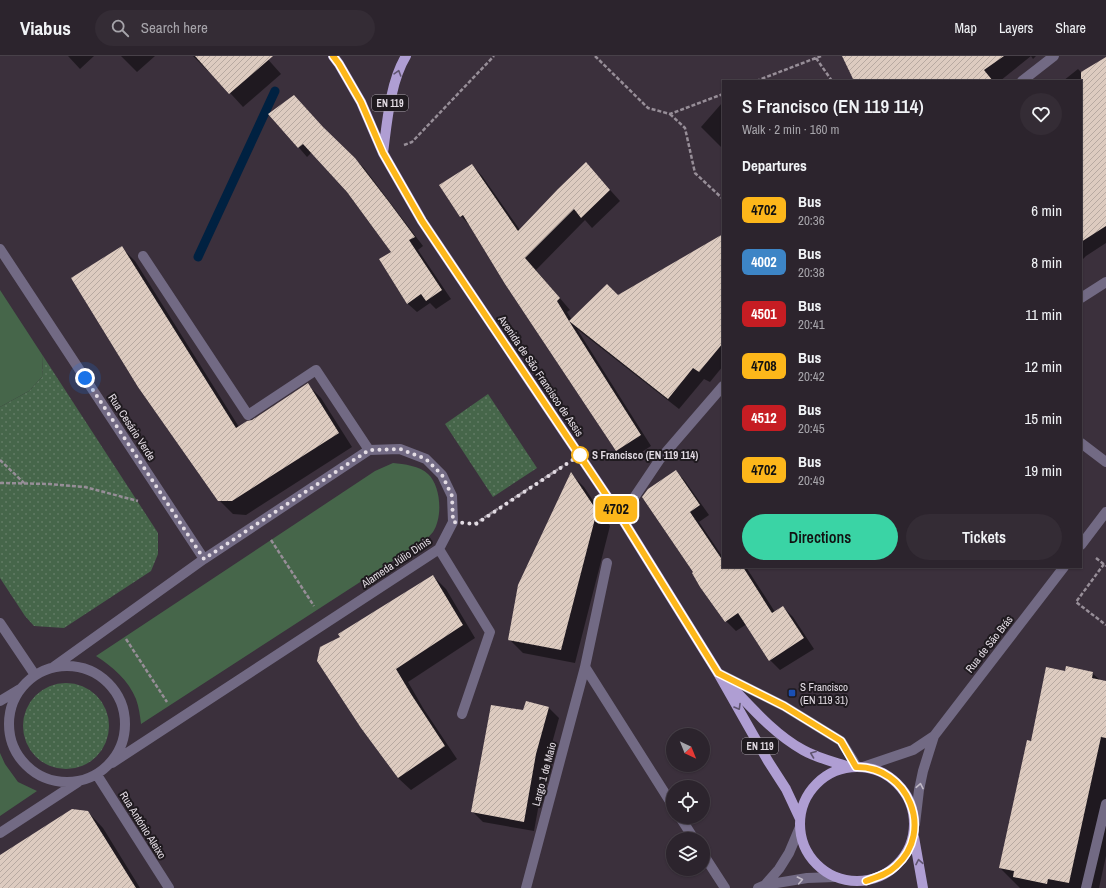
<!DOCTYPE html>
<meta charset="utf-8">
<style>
body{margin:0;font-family:"Archivo Narrow",sans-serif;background:#342c35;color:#f1f3f6;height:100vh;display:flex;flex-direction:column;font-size:15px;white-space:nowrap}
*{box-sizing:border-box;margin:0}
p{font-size:13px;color:#a6a4aa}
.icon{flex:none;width:22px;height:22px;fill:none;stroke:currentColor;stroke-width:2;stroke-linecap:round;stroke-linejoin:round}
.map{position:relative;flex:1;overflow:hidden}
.side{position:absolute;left:722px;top:24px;width:360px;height:488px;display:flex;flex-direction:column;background:#2c242d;border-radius:0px;box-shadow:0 1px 3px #0004,0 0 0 1px #484149}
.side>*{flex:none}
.badge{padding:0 8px;border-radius:6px;font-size:14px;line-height:26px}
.needle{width:26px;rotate:137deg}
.buttons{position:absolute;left:666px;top:672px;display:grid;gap:8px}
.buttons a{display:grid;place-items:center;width:44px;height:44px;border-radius:50%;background:#2c242d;box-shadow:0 1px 3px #0004,0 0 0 1px #484149;font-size:20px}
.you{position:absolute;width:20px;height:20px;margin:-10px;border:3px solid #fff;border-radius:50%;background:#1a73e8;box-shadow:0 0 0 6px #1a73e833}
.map>.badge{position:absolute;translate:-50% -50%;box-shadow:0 0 0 2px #fff}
h2{padding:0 20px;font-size:15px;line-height:36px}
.round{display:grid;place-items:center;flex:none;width:42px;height:42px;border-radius:21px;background:#342c35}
.overview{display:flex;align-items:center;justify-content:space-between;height:68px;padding:0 20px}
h1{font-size:19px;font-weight:600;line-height:30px}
.primary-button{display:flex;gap:8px;margin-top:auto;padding:8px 20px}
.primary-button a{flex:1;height:46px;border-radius:24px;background:#3ad4a5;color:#111;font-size:16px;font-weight:600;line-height:46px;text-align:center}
.primary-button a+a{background:#342c35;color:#f1f3f6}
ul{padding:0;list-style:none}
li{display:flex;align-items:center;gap:12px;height:52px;padding:0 20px}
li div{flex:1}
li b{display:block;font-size:15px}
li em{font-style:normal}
li .badge{min-width:44px;font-weight:700;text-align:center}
header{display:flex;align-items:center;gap:24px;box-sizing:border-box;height:56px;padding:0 20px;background:#2c242d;border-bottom:1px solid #484149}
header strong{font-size:19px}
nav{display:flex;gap:22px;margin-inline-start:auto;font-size:14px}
.search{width:280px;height:36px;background:#342c35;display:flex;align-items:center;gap:10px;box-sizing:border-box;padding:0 14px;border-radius:22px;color:#a6a4aa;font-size:15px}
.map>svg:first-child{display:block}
.grass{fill:url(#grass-dots)}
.park{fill:#46664a}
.shadow{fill:#0007}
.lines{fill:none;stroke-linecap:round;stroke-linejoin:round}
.stream{stroke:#002141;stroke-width:9}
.building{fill:url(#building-hatch)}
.path{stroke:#978e98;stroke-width:2.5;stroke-dasharray:4 2;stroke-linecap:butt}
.minor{stroke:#726a84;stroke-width:10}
.major{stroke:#af9ed3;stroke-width:10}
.oneway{stroke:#605570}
.oneway2{stroke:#c1bac7}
.line-casing{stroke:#fff;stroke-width:9}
.line{stroke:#fdb71a;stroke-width:6}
.walk{stroke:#e3dce4;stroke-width:4;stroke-dasharray:0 7.2}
.stop-dot{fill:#fff;stroke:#fdb71a;stroke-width:2}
.transit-dot{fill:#1a4fb4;stroke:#1f1a1f;stroke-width:1.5}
.labels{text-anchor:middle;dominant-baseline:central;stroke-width:4;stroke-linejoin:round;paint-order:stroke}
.shield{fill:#1f1a1f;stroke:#a8a2a9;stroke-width:1}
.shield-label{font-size:10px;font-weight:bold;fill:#e3dce4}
.street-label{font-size:11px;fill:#e3dce4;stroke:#1f1a1f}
.stop-label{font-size:11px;font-weight:bold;fill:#e3dce4;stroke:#1f1a1f;text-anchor:start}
.poi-label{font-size:11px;fill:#e3dce4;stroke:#1f1a1f;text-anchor:start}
</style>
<header>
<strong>Viabus</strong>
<div class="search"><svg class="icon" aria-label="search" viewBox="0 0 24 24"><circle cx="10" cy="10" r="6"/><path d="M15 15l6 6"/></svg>Search here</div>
<nav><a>Map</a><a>Layers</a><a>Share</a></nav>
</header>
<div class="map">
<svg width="1106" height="832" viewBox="0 0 1106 832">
<defs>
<pattern id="grass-dots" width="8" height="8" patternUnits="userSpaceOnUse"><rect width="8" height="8" fill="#46664a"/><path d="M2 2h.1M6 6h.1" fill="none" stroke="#617b64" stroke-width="1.8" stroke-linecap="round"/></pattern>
<pattern id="building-hatch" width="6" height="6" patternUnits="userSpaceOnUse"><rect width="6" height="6" fill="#ddcbc0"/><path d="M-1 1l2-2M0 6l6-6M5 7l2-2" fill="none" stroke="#b7a9a1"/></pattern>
</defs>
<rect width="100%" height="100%" fill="#3b303c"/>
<path class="grass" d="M43,300l115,177v21l-7,17 -87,57 -30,-2 -9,-10 -25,-38v-171l29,-16 13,-14z
M488,338l49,74 -44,29 -48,-73z
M23 670a43 43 0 1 1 86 0a43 43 0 1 1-86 0Z"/>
<path class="park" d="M0,234l43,66 -1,21 -13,14 -29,16z
M393,407c11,1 27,3 35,11 13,12 15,43 5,58 -3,4 -7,7 -11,10l-281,182c-1,-8 -2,-17 -5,-25 -7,-18 -24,-33 -40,-43l279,-185z
M0,697l5,11 13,18 19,9 -37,25z"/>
<path class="shadow" d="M68,0h26l-14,13z
M121,0h34l-18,16z
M193,0h72l16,18 -38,33 -34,-37 -1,1z
M854,0h182l-3,3 -2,-3 -31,25h-145z
M1106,2v185l-20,13 -5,5v-180h-18l15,-12 4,4z
M722,47l1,1v45l-22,-22z
M270,58l59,20 35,34 59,78 -5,4 33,49 -15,10 -6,-6 -13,9 -9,-8 -28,-44 12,-7 -44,-61 -36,-40 -5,5z
M586,107l34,38 -28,27 -7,-8 -49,50 34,40 -3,2 5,8 46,-24 105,-60v130l-13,16 -6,-3 -25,30 -102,-80 74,117 -23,15 -11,-11 -146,-223 -10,-11 11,-51 10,11 38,54z
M122,192l13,13 104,166 13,-6 56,-36 13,13 31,49 -106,68 -13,-1 -14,-14z
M676,415l9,10 24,34 -10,7 23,34 1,-1v12h23l29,45 8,-5 10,10 21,32 -34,21 -10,-10 -23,-36 -11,7 -10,-10 -31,-48z
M571,418l13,13 26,39 -35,137 -52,-10 -14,-14z
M433,520l13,13 29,49 -67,44 15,26 34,51 -46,31 -13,-12 -57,-141z
M1066,616l26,1 9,8 5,1v174l-7,32h-79l-20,-20 31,-126z
M549,652l10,10 -13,47 -12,66 -51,-9 -11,-11 52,-100z
M88,756l15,16 37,60h-140v-32z"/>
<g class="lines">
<path class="stream" d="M198,201l77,-166"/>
</g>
<path class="building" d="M195,0h78l-44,38z
M842,0h162l-20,14 9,11h-139z
M1106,1v169l-25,16v-170z
M294,39l29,32 32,31 34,44 26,35 -6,3 33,50 -16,11 -5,-7 -14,10 -28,-45 12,-7 -44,-60 -44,-48 -5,4 -30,-34z
M586,106l24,28 -29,28 -7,-9 -49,49 35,40 -3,3 12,20 38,-37 11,11 105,-61v109l-24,29 -6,-4 -25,31 -99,-78 72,114 -25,16 -111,-167 -42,-69 -3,2 -21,-32 33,-21 46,67 40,-42z
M122,190l114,182 11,-7 5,-1 56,-37 31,50 -107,68h-14l-80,-114 -67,-109z
M676,414l24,35 -10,7 33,49v6h20l29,46 11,-7 21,32 -35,23 -31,-48 -13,9 -25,-35 -8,-14 1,-1 -51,-75 6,-8z
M571,416l26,39 -36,139 -53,-10 10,-55z
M433,519l30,50 -67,44 15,25 34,52 -47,32 -37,-50 -44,-67 3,-14 20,-10 -2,-3z
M1066,610l27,6 -1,6 14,3v57l-5,-1 -32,146 -21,-4 -1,5 -34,-7 1,-6 -15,-3 28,-128 4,1 15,-74 19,4z
M526,645l23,6 -13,47 -12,68 -53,-10 20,-107 32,5z
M72,753l16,2 48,77h-136v-33z"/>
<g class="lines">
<path class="path" d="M595,0l53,52 22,6 53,-20
M816,2l16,23
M756,25l65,-25
M670,58l15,14 10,45 28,26
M404,89l8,-3 82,-86
M0,404l24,23
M0,427l49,1 36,3 53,14
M474,467h2l87,-57
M271,484l43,66
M1096,502l10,8
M1104,508l-28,38 30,23
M126,583l41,63"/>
<path class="minor" d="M1022,25l32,-25
M0,193l204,310
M143,200l105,159 68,-45 53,80
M1081,242l25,-16
M1081,387l25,19
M621,461l39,-58 63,-73
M1081,489l25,-33
M439,493l51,83 -28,82
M0,567l35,52
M9 668a58 58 0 1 1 116 0a58 58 0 1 1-116 0Z
M585,611l88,139
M52,612l152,-109 165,-109 31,-1 26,10 16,16 10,21 1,26 -14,27 -327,214
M718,617l66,33 57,35 16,26
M0,645l20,-12
M863,711l50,-17 21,-14 130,-169
M97,719l72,113
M680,761l14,22
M915,768l4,-34 4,-19 11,-35
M0,777l78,-51
M703,798l22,34
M765,829l14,-16 10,-16 11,-26
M526,832l59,-221 22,-104
M758,832l7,-3 42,-7 28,-1
M1086,832l20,-84"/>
<path class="major" d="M333,0l6,8 22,38 22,51 39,68 199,296 97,156 50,88 18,28 14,30
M383,97c4,-30 7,-71 23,-97
M728,627c23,24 46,51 75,67 14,8 31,12 46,17
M800 768a57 57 0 1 1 114 0a57 57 0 1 1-114 0Z
M914,781l9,51"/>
</g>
<defs><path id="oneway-chevron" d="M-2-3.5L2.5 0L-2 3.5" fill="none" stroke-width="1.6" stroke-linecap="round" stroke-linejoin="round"/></defs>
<g class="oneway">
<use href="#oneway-chevron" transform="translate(398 17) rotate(-73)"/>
<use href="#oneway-chevron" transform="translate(738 651) rotate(60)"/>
<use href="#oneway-chevron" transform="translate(813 698) rotate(-159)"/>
<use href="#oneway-chevron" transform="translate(919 806) rotate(-101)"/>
</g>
<g class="oneway2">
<use href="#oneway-chevron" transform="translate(920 730) rotate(-79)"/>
<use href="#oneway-chevron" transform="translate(800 824) rotate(-12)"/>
</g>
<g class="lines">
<defs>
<path id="line" d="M333,0l6,8 22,38 22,51 39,68 199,296 97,156 66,33 57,35 15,26c52,-1 79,64 40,99 -8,8 -19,11 -30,15"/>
</defs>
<use href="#line" class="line-casing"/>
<use href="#line" class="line"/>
<path class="walk" d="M85,322l119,181 165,-109 31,-1 26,10 16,16 10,21 1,26 23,2 104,-69"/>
</g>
<circle class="stop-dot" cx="580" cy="399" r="8"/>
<rect class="transit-dot" x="788" y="633" width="8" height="8" rx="2"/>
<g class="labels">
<g class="shield">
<rect x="372" y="39" width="36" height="16" rx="3"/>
<rect x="742" y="682" width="36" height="16" rx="3"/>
</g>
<g class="shield-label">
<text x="390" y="47">EN 119</text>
<text x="760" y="690">EN 119</text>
</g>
<g class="street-label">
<text transform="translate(541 320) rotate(56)">Avenida de São Francisco de Assis</text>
<text transform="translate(132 371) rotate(57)">Rua Cesário Verde</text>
<text transform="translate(396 506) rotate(-34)">Alameda Júlio Dinis</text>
<text transform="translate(989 588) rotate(-52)">Rua de São Brás</text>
<text transform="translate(544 718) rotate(-75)">Largo 1 de Maio</text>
<text transform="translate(143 769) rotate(58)">Rua António Aleixo</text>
</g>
<g class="stop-label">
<text x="592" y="399">S Francisco (EN 119 114)</text>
</g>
<g class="poi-label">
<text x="800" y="631">S Francisco<tspan x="800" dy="13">(EN 119 31)</tspan></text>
</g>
</g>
</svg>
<div class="buttons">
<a><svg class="needle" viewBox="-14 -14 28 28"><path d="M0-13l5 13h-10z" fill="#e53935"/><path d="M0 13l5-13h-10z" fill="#a6a4aa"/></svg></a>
<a><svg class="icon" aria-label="locate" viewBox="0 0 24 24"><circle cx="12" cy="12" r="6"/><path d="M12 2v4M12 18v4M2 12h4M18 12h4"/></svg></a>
<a><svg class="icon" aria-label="layers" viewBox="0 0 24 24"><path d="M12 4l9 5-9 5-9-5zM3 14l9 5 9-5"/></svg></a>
</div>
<div class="you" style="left:85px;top:322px"></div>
<b class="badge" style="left:616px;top:453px;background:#fdb71a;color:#111">4702</b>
<section class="side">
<div class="overview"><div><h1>S Francisco (EN 119 114)</h1><p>Walk · 2 min · 160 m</p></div><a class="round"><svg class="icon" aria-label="heart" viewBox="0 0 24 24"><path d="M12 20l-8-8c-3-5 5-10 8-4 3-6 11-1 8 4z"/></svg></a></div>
<h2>Departures</h2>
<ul>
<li><span class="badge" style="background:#fdb71a;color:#111">4702</span><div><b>Bus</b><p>20:36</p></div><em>6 min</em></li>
<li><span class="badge" style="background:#3d85c6;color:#fff">4002</span><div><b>Bus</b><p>20:38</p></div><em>8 min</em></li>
<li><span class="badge" style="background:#c61d23;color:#fff">4501</span><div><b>Bus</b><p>20:41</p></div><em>11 min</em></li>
<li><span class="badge" style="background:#fdb71a;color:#111">4708</span><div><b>Bus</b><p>20:42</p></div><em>12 min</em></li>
<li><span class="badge" style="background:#c61d23;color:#fff">4512</span><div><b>Bus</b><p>20:45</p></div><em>15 min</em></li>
<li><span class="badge" style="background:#fdb71a;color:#111">4702</span><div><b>Bus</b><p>20:49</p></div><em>19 min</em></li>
</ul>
<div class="primary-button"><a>Directions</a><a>Tickets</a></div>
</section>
</div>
